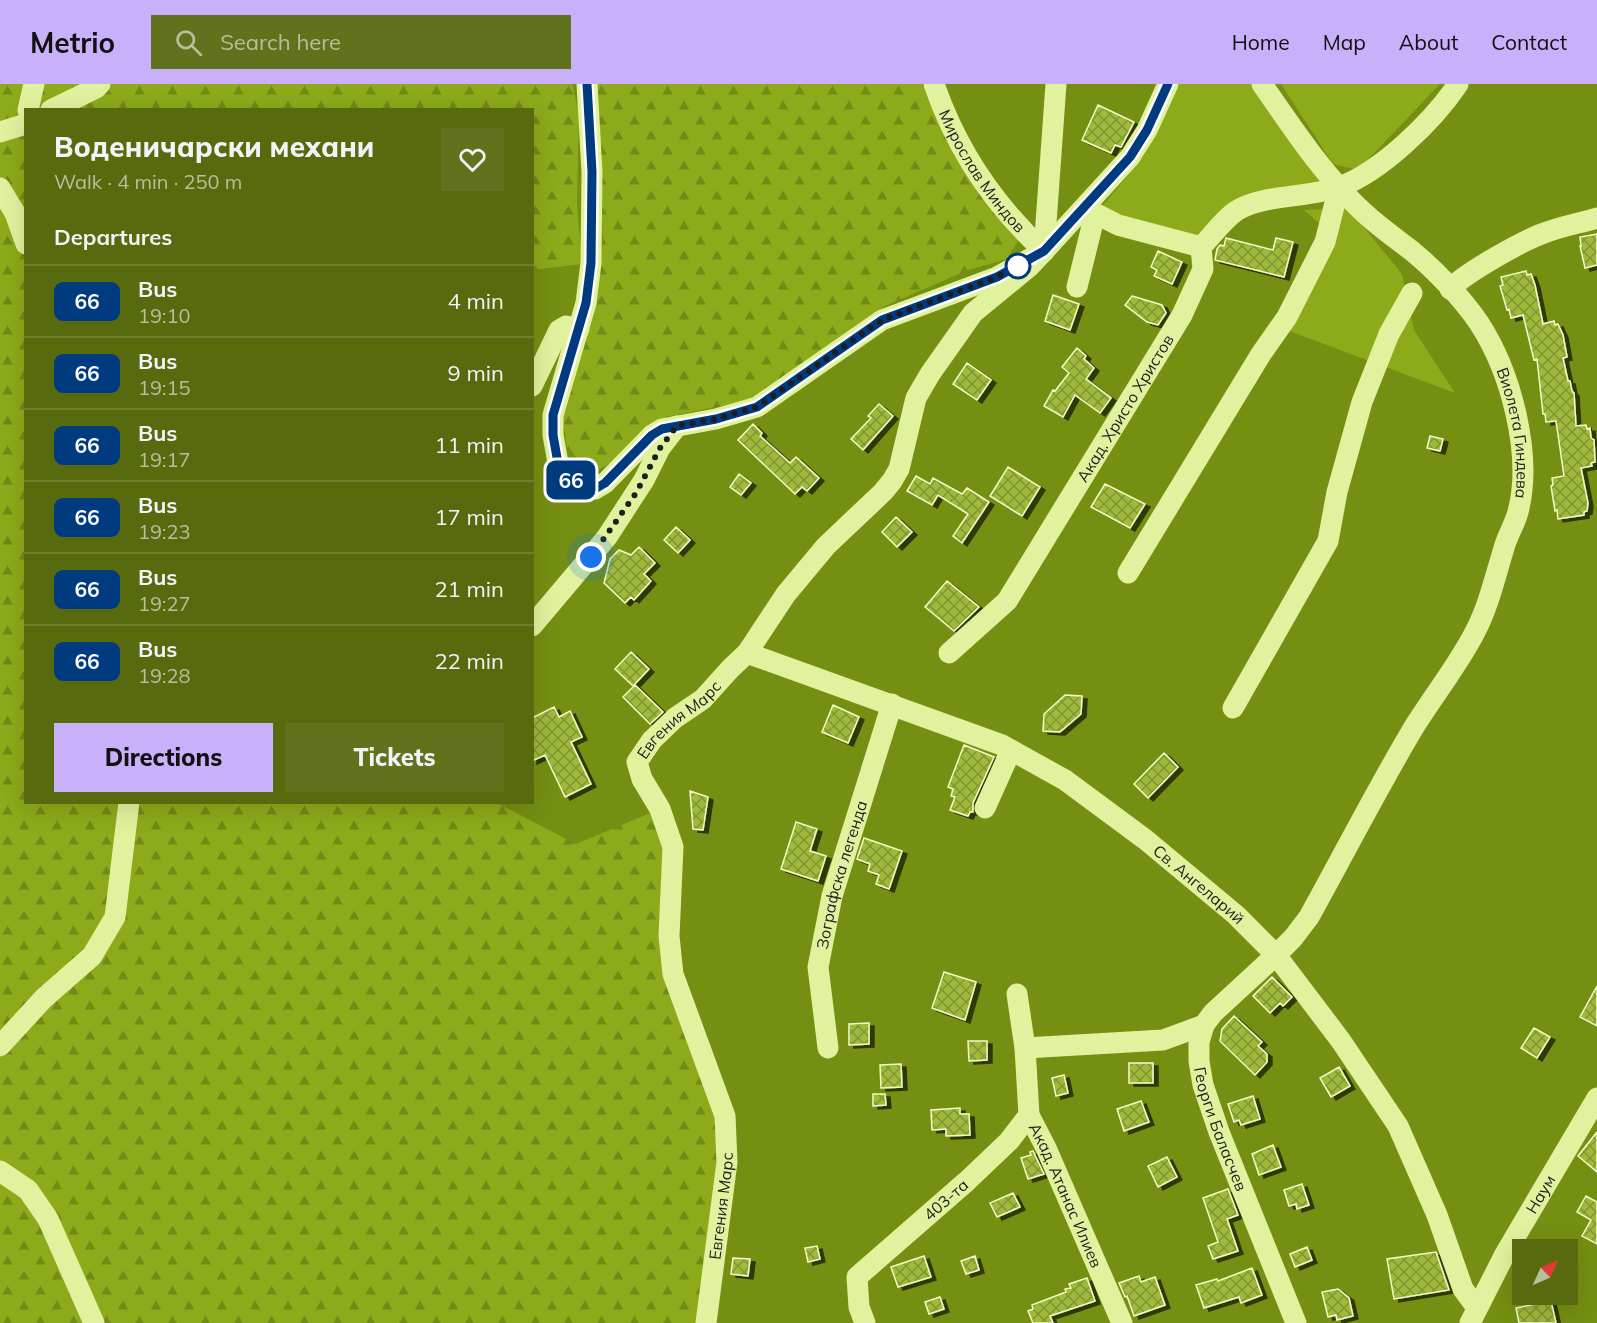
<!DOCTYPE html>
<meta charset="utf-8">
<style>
body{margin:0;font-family:Mulish,sans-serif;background:#60731c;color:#f1f3f6;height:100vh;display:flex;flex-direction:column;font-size:22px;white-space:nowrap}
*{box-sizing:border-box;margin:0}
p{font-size:20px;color:#b6bf9e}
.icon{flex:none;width:33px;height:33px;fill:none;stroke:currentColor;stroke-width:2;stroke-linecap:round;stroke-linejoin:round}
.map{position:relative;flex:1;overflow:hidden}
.drawer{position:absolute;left:24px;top:24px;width:510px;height:696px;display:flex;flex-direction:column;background:#576b0e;border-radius:0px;box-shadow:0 6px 24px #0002}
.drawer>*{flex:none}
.badge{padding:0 12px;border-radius:9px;font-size:21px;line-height:39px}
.needle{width:39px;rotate:45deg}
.fabs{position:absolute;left:1512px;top:1155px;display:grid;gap:12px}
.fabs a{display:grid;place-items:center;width:66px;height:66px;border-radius:0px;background:#576b0e;box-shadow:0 6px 24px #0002;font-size:30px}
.you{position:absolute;width:30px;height:30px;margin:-15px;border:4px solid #fff;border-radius:50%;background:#1a73e8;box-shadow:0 0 0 9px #1a73e833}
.map>.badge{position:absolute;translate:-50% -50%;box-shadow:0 0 0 3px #fff}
h2{padding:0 30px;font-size:22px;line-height:54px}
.round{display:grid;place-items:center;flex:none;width:63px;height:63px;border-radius:0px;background:#60731c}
.overview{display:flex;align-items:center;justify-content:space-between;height:102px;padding:0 30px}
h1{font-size:28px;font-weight:800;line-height:45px}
.cta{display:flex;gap:12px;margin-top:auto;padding:12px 30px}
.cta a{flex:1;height:69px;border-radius:0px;background:#c9b0fa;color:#111;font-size:24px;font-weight:800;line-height:69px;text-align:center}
.cta a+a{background:#60731c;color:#f1f3f6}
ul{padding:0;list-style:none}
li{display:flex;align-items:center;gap:18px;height:72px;padding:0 30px;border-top:2px solid #6d7e2e}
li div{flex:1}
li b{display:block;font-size:22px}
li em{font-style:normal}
li .badge{min-width:66px;font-weight:700;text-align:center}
header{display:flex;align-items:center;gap:36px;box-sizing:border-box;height:84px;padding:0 30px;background:#c9b0fa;color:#111}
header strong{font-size:28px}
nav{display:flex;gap:33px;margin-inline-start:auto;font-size:21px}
.search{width:420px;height:54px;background:#60731c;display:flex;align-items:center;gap:15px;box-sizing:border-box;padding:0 21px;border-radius:0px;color:#b6bf9e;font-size:22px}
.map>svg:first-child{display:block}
.green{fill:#8caa1a}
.forest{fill:url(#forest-firs)}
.building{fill:url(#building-cross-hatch);stroke:#f1fdc4;stroke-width:1.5;filter:url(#shadow)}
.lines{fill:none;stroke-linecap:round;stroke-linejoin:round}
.minor{stroke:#e0f29d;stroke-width:21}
.line-casing{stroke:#fff;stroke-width:14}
.line{stroke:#003b80;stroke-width:9}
.walk{stroke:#1d1d1d;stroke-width:6;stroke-dasharray:0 10.8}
.stop-dot{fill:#fff;stroke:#003b80;stroke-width:3}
.labels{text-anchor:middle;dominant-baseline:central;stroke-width:4.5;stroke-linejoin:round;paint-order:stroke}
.street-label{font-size:16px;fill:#1d1d1d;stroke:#748f12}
</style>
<header>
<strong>Metrio</strong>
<div class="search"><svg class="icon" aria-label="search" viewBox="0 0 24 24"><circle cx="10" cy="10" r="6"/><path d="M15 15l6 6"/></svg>Search here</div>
<nav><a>Home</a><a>Map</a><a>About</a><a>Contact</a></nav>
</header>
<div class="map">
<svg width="1597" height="1239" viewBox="0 0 1597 1239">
<defs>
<pattern id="forest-firs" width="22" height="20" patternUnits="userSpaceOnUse" patternTransform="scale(1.5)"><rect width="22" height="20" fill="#8caa1a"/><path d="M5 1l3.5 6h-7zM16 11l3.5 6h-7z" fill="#728a17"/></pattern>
<pattern id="building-cross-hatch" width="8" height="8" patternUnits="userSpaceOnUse" patternTransform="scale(1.5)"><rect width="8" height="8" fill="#9eb93b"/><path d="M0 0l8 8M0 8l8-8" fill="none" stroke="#809631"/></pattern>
<filter id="shadow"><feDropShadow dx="5" dy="3" stdDeviation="0" flood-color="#0009"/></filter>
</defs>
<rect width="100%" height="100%" fill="#748f12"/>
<path class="green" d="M1179,0h78l68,101 -62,11 -59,51 -104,-38 43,-52z
M1281,0h159l-82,86 -25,-6z
M1348,124l54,66 12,56 41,63 -171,-64 37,-104 -17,-15z"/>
<path class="forest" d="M0,0h572l7,29 -2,90 5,61 -49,6 -1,-160h-506v692l471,1 79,41 84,-35 9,127 56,180 -19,207h-706z
M597,0h325l41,84 56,71 -12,20 -39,11 -83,36 -128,93 -91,18 -23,17 -26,25 -17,10 -15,-3 -18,-18 -5,-33 29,-102 12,-70z"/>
<path class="building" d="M1098,21l36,17 -13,25 -6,-2 -4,8 -29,-13z
M1597,150v31l-12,3 -5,-22h1l-1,-9z
M1226,154l47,12 3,-12 17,4 -9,35 -69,-17 2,-11 3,-4 4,1z
M1158,167l24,11 -10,22 -18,-8 3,-6 -6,-3z
M1526,187l1,4 4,-1 4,11 8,39 11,-3 1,4 3,-1 5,11 4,22 -4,1 5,23h2l2,10 2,2 2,33 10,-1 1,4 3,-1 1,10 3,2 1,22 -4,1 1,3 -11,2 7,35 -1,8 -3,1v3l-26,4 -1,-9 -2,1 -4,-25 2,-1 -1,-7 12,-2 -8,-55 -10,1 -1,-8h-2l-6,-55 -3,1 -11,-45 -12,3 -2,-9 -2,1 -7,-24 3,-1 -2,-8z
M1053,211l26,9 -9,26 -25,-9z
M1132,212l30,9 4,8 -8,12 -11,-3 -22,-17z
M1077,264l9,8 -2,3 10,9 -8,11 25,19 -11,15 -25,-18 -12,22 -19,-11 9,-16 2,1 14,-18 -7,-6z
M967,279l24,17 -14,20 -24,-16z
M879,320l14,12 -30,34 -12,-11 20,-21 -3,-2z
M753,340l9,9 -2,3 30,27 6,-6 23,21 -12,13 -5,-4 -7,7 -57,-54z
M1430,352l13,3 -3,12 -13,-3z
M1008,383l32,20 -18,29 -32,-20z
M739,390l12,9 -10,12 -11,-8z
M916,392l14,8 3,-6 29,16 5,-6 22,14 -27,41 -9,-7 15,-22 -30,-19 -6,10 -25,-14z
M1105,400l40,20 -15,24 -39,-21z
M896,433l16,15 -15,15 -15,-15z
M676,443l14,13 -12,13 -14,-13z
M639,463l16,16 -11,11 7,7 -17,19 -3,-3 -6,6 -21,-20 6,-24 9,-9 12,5z
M947,497l32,26 -25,24 -29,-24z
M631,568l18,17 -16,17 -18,-17z
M635,601l28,27 -13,12 -27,-27z
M1065,611l17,1 -1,18 -21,18 -17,-1 1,-17z
M833,621l26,12 -11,26 -26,-11z
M554,623l5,10 11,-6 12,26 -11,5 20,42 -26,13 -20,-42 -13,6v-43z
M964,661l30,12 -21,46v9h-3l-2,4 -18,-6 5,-13 -4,-1 2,-7 -5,-2z
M1164,669l14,14 -30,31 -14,-14z
M690,707l18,6 -5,33 -10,-1z
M796,738l21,7 -7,22 16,5 -8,25 -37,-12z
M864,754l38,13 -13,38 -13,-5 3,-9 -11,-4 2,-7 -13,-5z
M944,888l32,10 -11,38 -33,-12z
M1272,893l20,20 -9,9 -3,-3 -10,10 -17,-17z
M1597,902v40l-17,-9z
M1234,932l28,26 -4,4 9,8v8l-12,13 -35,-34 2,-12z
M869,939v21l-20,1v-21z
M1534,944l16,9 -13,21 -16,-10z
M968,957h19v19l-18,1z
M1129,979h24v20h-24z
M901,980l1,23 -21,1 -1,-23z
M1339,983l11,19 -19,11 -11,-19z
M1064,991l4,18 -12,3 -4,-18z
M873,1010h12l1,11 -13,1z
M1253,1012l7,23 -19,6 -2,-5 -5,2 -6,-18z
M1141,1017l8,21 -25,9 -7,-22z
M960,1024v6h9l1,21 -24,1v-7l-14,1 -1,-20z
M1597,1048v40l-19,-16z
M1273,1061l8,22 -22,8 -7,-21z
M1033,1067l11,23 -16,5 -7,-21 10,-3 -1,-3z
M1167,1073l10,20 -19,10 -10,-21z
M1302,1100l7,21 -12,4 -1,-5 -7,2 -5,-16z
M1228,1105l10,26 -11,4 11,32 -25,8 -5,-13 10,-4 -15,-44z
M1013,1109l7,14 -23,10 -7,-14z
M1586,1112l11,6v42l-15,-8 9,-16 -14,-8z
M817,1162l3,13 -12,3 -3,-14z
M1307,1163l5,13 -17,7 -5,-13z
M1436,1168l13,38 -55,9 -7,-40z
M924,1172l7,21 -33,10 -7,-20z
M975,1172l4,14 -13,4 -5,-13z
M733,1174l17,1 -2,17 -17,-2z
M1252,1184l10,27 -21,8 -2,-6 -35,11 -8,-23 21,-6 1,2z
M1139,1192l2,6 14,-5 10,28 -31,11 -7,-20 -2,1 -6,-14z
M1087,1194l8,23 -45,15 3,7h-20l-5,-12 5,-2 -1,-4 34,-13 -1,-3 6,-1 -2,-4z
M1338,1205l11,9 4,18 -16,4 -1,-5 -8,2 -6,-25z
M940,1213l4,12 -15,5 -4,-12z
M1551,1217l5,22h-37l-3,-15z"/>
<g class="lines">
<g class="minor">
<path d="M587,0l5,88 -1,91 -5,40 -33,112v20l5,28 15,20 11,6h11l10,-6 47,-48 10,-6 54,-10 41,-12 125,-87 115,-43 47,-26 86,-94 17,-27 21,-46"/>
<path id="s1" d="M934,0c22,64 60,121 110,167"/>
<path id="s2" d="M1262,0c30,43 59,88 97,124 16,16 35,29 53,43 23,19 51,48 67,72 32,49 54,132 39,189 -3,12 -11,24 -14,36 -9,29 -15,57 -29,84 -17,33 -41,63 -61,95 -37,62 -70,127 -105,190l-16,21 -17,17 -63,58 -9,12 -5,17v19l4,24 16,47 77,191"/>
<path d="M28,26l6,-26"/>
<path d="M51,26l45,-22 4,-4"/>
<path d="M0,48l26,-8"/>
<path d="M0,104l15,25 11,31"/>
<path d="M1085,124l33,17 83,22"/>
<path d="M1201,163c11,-11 22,-27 35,-36 26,-17 74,-13 103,-24 42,-15 94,-66 119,-103"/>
<path d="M1044,167l12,-167"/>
<path d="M1077,203l18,-73"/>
<path d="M1450,205c15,-16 75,-50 97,-57 16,-6 33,-9 50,-14"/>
<path d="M532,302l27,-56 7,-4 13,3"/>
<path d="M1128,489l133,-219 26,-37 38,-75 14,-55"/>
<path d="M532,542l75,-89 37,-57 16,-32 17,-22"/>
<path id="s3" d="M747,569l255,92 63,35 81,60 90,75 40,40 65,86 57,85 39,89 26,74 14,19"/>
<path id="s4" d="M949,569l58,-52 175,-286 21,-46 -2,-22"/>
<path d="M1233,624l95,-167 9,-49 25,-90 27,-68 23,-41"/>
<path d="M985,724l26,-58"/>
<path id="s5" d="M1017,910l8,54 4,67 17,33 76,175"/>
<path d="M0,962l44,-48 48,-42 23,-39 14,-115"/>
<path id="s6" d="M828,964l-10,-81 14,-71 60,-192"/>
<path d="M1025,964l138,-8 41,-15"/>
<path d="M0,1087l28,19 20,29 46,104"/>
<path id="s7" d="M706,1239l21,-161 -2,-46 -52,-142 -4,-38 4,-89 -13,-38 -18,-30 -5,-17 15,-22 23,-22 28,-19 28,-31 16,-15 39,-59 40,-48 57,-54 9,-11 7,-12 17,-71 14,-24 43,-61 56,-46 15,-16"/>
<path id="s8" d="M865,1239l-6,-16 -2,-30 110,-96 42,-40 20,-26"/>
<path id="s9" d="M1470,1239l35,-69 92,-156"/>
</g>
</g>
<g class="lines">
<defs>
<path id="line" d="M587,0l5,88 -1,91 -5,40 -33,112v20l5,28 15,20 11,6h11l10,-6 47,-48 10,-6 54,-10 41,-12 125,-87 115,-43 47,-26 86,-94 17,-27 21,-46"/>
</defs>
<use href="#line" class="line-casing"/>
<use href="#line" class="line"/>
<path class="walk" d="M591,473l45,-64 24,-45 17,-22 39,-7 41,-12 125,-87 115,-43 29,-16 -8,5"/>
</g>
<circle class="stop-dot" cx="1018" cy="182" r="12"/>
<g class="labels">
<g class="street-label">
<text stroke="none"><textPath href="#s1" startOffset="100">Мирослав Миндов</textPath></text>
<text stroke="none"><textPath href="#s4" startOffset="304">Акад. Христо Христов</textPath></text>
<text stroke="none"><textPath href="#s2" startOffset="442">Виолета Гиндева</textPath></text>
<text stroke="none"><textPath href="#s7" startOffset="640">Евгения Марс</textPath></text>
<text stroke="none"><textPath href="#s6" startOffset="177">Зографска легенда</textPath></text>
<text stroke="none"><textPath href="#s3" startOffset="513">Св. Ангеларий</textPath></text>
<text stroke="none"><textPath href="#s2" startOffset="1239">Георги Баласчев</textPath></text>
<text stroke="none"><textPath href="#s9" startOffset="147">Наум</textPath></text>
<text stroke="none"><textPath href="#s5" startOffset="210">Акад. Атанас Илиев</textPath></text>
<text stroke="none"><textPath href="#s8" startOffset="165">403-та</textPath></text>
<text stroke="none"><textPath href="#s7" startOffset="118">Евгения Марс</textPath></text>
</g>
</g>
</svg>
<div class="fabs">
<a><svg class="needle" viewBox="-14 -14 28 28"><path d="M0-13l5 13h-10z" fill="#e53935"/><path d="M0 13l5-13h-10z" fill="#b6bf9e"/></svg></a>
</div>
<div class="you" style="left:591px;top:473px"></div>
<b class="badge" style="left:571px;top:396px;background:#003b80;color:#fff">66</b>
<section class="drawer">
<div class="overview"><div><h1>Воденичарски механи</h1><p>Walk · 4 min · 250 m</p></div><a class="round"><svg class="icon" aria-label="heart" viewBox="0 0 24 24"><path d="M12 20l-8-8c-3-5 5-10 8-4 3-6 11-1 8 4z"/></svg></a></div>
<h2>Departures</h2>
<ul>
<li><span class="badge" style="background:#003b80;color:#fff">66</span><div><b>Bus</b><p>19:10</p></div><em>4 min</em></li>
<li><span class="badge" style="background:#003b80;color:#fff">66</span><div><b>Bus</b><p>19:15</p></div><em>9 min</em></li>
<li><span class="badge" style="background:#003b80;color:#fff">66</span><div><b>Bus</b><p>19:17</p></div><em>11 min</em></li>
<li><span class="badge" style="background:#003b80;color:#fff">66</span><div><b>Bus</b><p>19:23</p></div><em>17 min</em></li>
<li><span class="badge" style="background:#003b80;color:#fff">66</span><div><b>Bus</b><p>19:27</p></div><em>21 min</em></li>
<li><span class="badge" style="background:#003b80;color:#fff">66</span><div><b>Bus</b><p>19:28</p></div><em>22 min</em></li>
</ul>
<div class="cta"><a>Directions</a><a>Tickets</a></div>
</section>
</div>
